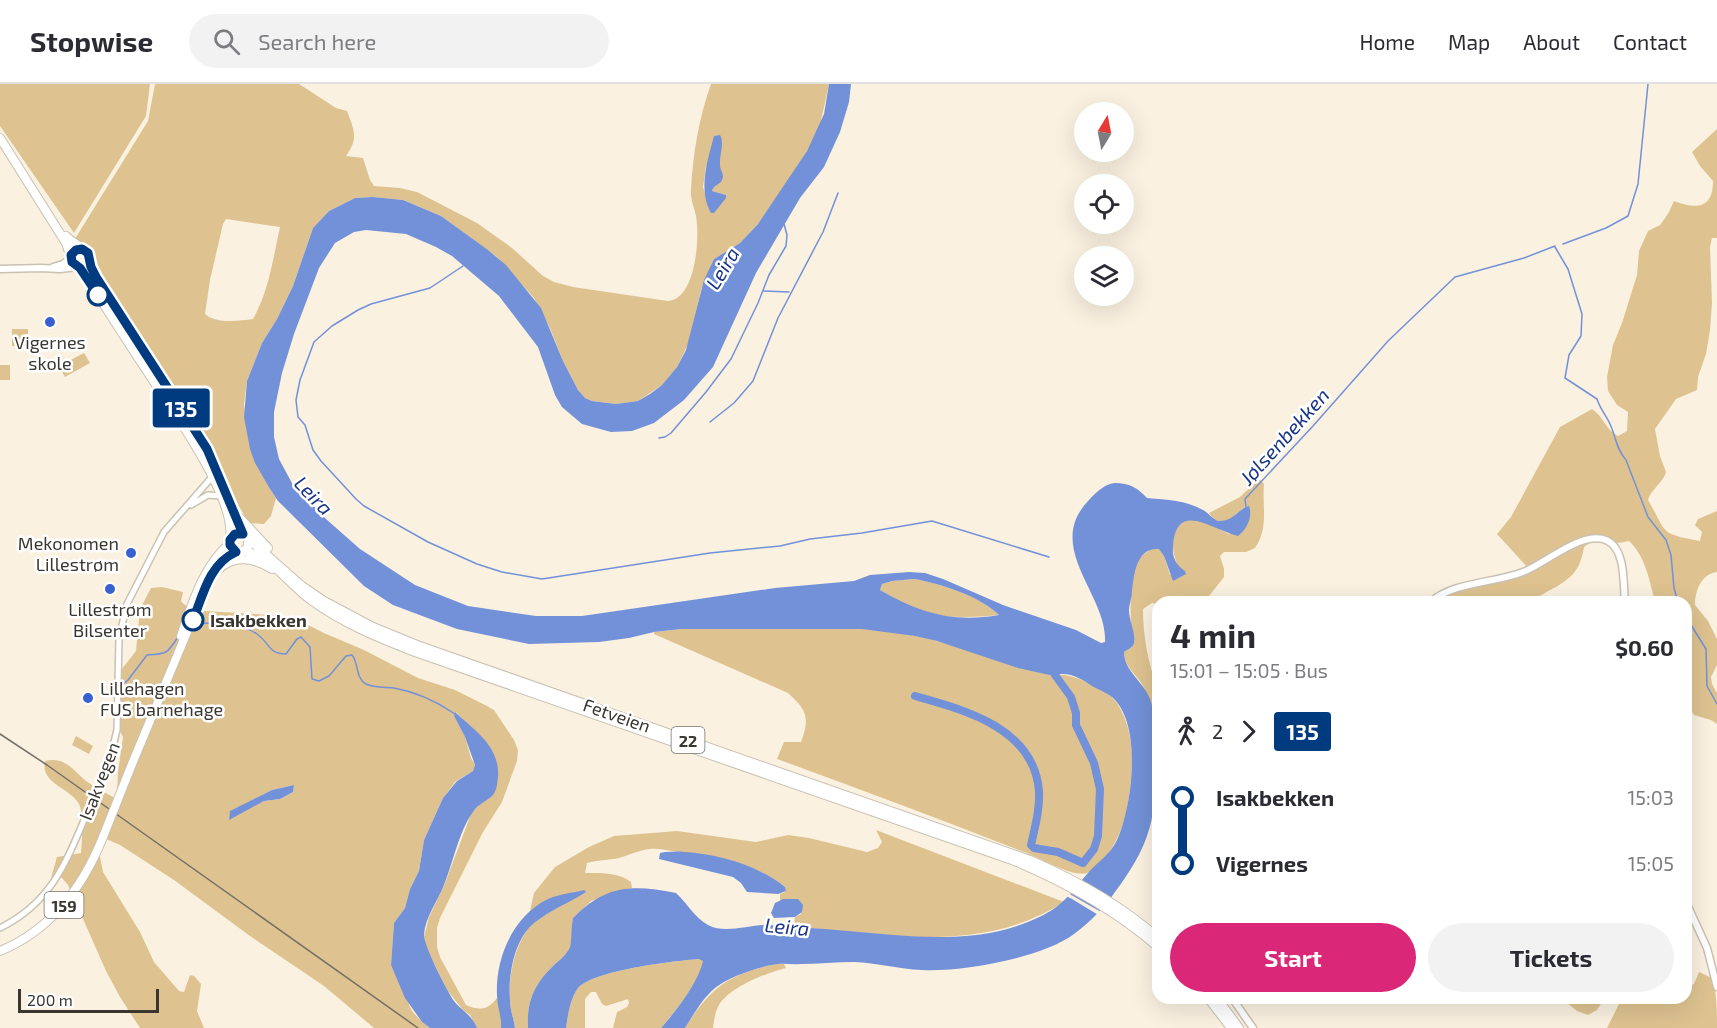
<!DOCTYPE html>
<meta charset="utf-8">
<style>
body{margin:0;font-family:"Exo 2",sans-serif;background:#f2f2f3;color:#2b2b33;height:100vh;display:flex;flex-direction:column;font-size:22px;white-space:nowrap}
*{box-sizing:border-box;margin:0}
p{font-size:20px;color:#7c7c81}
.icon{flex:none;width:33px;height:33px;fill:none;stroke:currentColor;stroke-width:2;stroke-linecap:round;stroke-linejoin:round}
.map{position:relative;flex:1;overflow:hidden}
.sheet{position:absolute;left:1152px;top:512px;width:540px;height:408px;display:flex;flex-direction:column;background:#fff;border-radius:18px;box-shadow:0 6px 24px #0002}
.sheet>*{flex:none}
.badge{padding:0 12px;border-radius:4px;font-size:21px;line-height:39px}
.needle{width:39px;rotate:10deg}
.fabs{position:absolute;left:1074px;top:18px;display:grid;gap:12px}
.fabs a{display:grid;place-items:center;width:60px;height:60px;border-radius:50%;background:#fff;box-shadow:0 6px 24px #0002;font-size:30px}
.scale{position:absolute;left:18px;bottom:15px;width:141px;box-sizing:border-box;padding-left:6px;border:3px solid #3a3731;border-top:0;font-size:16px;line-height:21px;white-space:nowrap;color:#3a3731;-webkit-text-stroke:4px #fff;paint-order:stroke}
.map>.badge{position:absolute;translate:-50% -50%;box-shadow:0 0 0 3px #fff}
.legs{display:flex;align-items:center;gap:9px;height:66px;padding:0 18px;font-size:20px}
.legs p{margin-inline-start:auto}
.head{display:flex;align-items:center;justify-content:space-between;height:102px;padding:0 18px}
h1{font-size:33px;font-weight:700;line-height:45px}
.primary-button{display:flex;gap:12px;margin-top:auto;padding:12px 18px}
.primary-button a{flex:1;height:69px;border-radius:36px;background:#db2777;color:#fff;font-size:24px;font-weight:700;line-height:69px;text-align:center}
.primary-button a+a{background:#f2f2f3;color:#2b2b33}
ul{padding:0 18px;list-style:none}
li{display:flex;align-items:center;gap:21px;height:66px;font-size:22px}
li i{display:grid;place-items:center;width:9px;height:100%;margin:0 8px;background:currentColor}
li i::after{content:'';width:15px;height:15px;margin:-8px;border:4px solid;border-radius:50%;background:#fff}
li p{margin-inline-start:auto}
li:first-child i{background:linear-gradient(#0000 50%,currentColor 0)}
li:last-child i{background:linear-gradient(currentColor 50%,#0000 0)}
header{display:flex;align-items:center;gap:36px;box-sizing:border-box;height:84px;padding:0 30px;background:#fff;border-bottom:2px solid #e1e1e2}
header strong{font-size:28px}
nav{display:flex;gap:33px;margin-inline-start:auto;font-size:21px}
.search{width:420px;height:54px;background:#f2f2f3;display:flex;align-items:center;gap:15px;box-sizing:border-box;padding:0 21px;border-radius:33px;color:#7c7c81;font-size:22px}
.map>svg:first-child{display:block}
.green{fill:#dec390;fill-rule:evenodd}
.water{fill:#7391d8;fill-rule:evenodd}
.pier{fill:#faf1e1}
.lines{fill:none;stroke-linecap:round;stroke-linejoin:round}
.stream{stroke:#7391d8;stroke-width:1.5}
.river{stroke:#7391d8;stroke-width:8}
.minor-casing{stroke:#c9c1b2;stroke-width:8}
.major-casing{stroke:#c9c1b2;stroke-width:9}
.highway-casing{stroke:#c9c1b2;stroke-width:10}
.minor{stroke:#fff;stroke-width:5}
.major{stroke:#fff;stroke-width:6}
.highway{stroke:#fff;stroke-width:8}
.rail{stroke:#747067;stroke-width:1.5}
.minor-bridge-casing{stroke:#c9c1b2;stroke-width:8;stroke-linecap:butt}
.highway-bridge-casing{stroke:#c9c1b2;stroke-width:10;stroke-linecap:butt}
.minor-bridge{stroke:#fff;stroke-width:5}
.highway-bridge{stroke:#fff;stroke-width:8}
.line-1-casing{stroke:#fff;stroke-width:14}
.line-1{stroke:#003b80;stroke-width:9}
.stop-1-dot{fill:#fff;stroke:#003b80;stroke-width:3}
.poi-dot{fill:#3860d1;stroke:#fff;stroke-width:2}
.labels{text-anchor:middle;dominant-baseline:central;stroke-width:5;stroke-linejoin:round;paint-order:stroke}
.shield{fill:#fff;stroke:#75736f;stroke-width:1.5}
.shield-label{font-size:16px;font-weight:bold;fill:#3a3731}
.poi-label{font-size:18px;fill:#3a3731;stroke:#fff}
.stop-label{font-size:18px;font-weight:bold;fill:#3a3731;stroke:#fff;text-anchor:start}
.street-label{font-size:18px;fill:#3a3731;stroke:#fff}
.water-label{font-size:20px;font-style:italic;fill:#193486;stroke:#fff}
</style>
<header>
<strong>Stopwise</strong>
<div class="search"><svg class="icon" aria-label="search" viewBox="0 0 24 24"><circle cx="10" cy="10" r="6"/><path d="M15 15l6 6"/></svg>Search here</div>
<nav><a>Home</a><a>Map</a><a>About</a><a>Contact</a></nav>
</header>
<div class="map">
<svg width="1717" height="944" viewBox="0 0 1717 944">
<rect width="100%" height="100%" fill="#faf1e1"/>
<path class="green" d="M0,0h150l-4,32 -72,117 -74,-107z
M155,0h144l37,24 11,3c7,19 12,27 -1,45l17,2 7,22 4,6 26,2 17,4 60,31 35,25 31,28 11,6 19,5 95,14c28,-2 32,-64 28,-85 -2,-10 -6,-17 -5,-27 2,-35 8,-72 20,-105h118l-9,41 -13,26 -31,48 -18,25 -18,19 -26,16 -13,31 -12,52 -12,25 -15,18 -24,16 -22,3 -24,-3 -7,-3 -7,-8 -15,-29 -13,-33 -16,-30 -37,-41 -56,-41 -38,-16 -30,-3 -18,1 -26,13 -16,17 -20,58 -16,33 -15,24 -15,38 -3,23 3,27 23,58 6,9 -5,18 -7,8 -15,-1c-11,-18 -31,-53 -49,-62l-3,-8 -101,-165 -1,-23 -4,-12 -18,-11 75,-121zM706,82h14l-2,18 -5,3 -1,4 14,4 -19,5 -4,-13zM226,135l54,8c-7,31 -11,64 -27,92 -13,2 -38,5 -48,-5l5,-34 13,-56z
M1717,45v109h-5l-2,9 2,56 -2,27 -4,24 -8,23 -1,13 -21,9 -21,30 5,27 6,16c-3,11 -15,17 -18,28 20,34 10,33 52,41l2,-9 -7,-7 3,-6 19,-8v61c-16,2 -22,19 -22,33l13,16 9,18v26l-6,12 1,7 5,9v31l-6,-4 -17,-5c-14,-21 -8,-86 -8,-113l-31,-1c-6,-21 -9,-44 -26,-60 -5,1 -10,2 -16,2 -12,-1 -18,-5 -29,4 -5,31 -19,34 -44,49l-2,5 -107,1 9,-11c17,-1 81,-8 88,-23l-31,-34 14,-17 49,-90 32,-18c11,7 14,21 26,27l9,-5 1,-19 -11,-7 -9,-14 -1,-14 6,-32 9,-22 15,-48 2,-24 9,-20 12,-6 8,-11 6,-13c21,8 39,9 39,-20l-13,-15 -8,-14z
M12,245h16v5l-6,1h6l-1,11h-15z
M84,269l6,10 -25,14 -6,-11z
M0,281h10v15h-10z
M1261,396l3,4c-2,23 5,44 -9,64l-9,4h-22l-4,4 4,13v8l-19,24 -47,1v2l-6,-1 -9,6c0,27 5,55 15,80v119l-6,4c4,-41 9,-80 -6,-120 -5,-15 -22,-23 -22,-40l8,-5c-1,-21 -5,-69 6,-87 4,-5 10,-9 15,-12h6l5,8 6,19 9,-8c-11,-17 -8,-53 20,-47 10,2 21,10 30,14l20,-28c-16,4 -15,20 -35,14l-5,-7 31,-16 16,-15z
M914,495c26,4 66,17 85,36 -23,2 -49,4 -72,-2 -17,-5 -32,-14 -47,-23l2,-6 10,-3z
M162,503l21,5 -2,9c5,7 15,8 23,10l84,5 10,4 26,13 40,17 54,28 37,12 32,16 7,4 20,30 4,10 -1,11 -15,41 -19,30 -43,86 -3,10v19l3,10 26,48c14,6 22,5 31,-7l5,19 -1,11h-24l-7,-13 -7,-5 -16,-20 -21,-43 -2,-10 5,-20 15,-31 27,-72 10,-11 11,-8 -29,-75 -7,-8 -2,4 11,21 6,21 4,7 -2,6 -17,10 -13,17 -19,42 -5,31 -9,18 -5,19 -11,15 -3,42 21,46 10,11 8,6h-56l-50,-42 -74,-50 -76,-56 -54,-35 -16,-7 -5,14 4,20 37,60 14,30 25,29 5,1 6,-17 4,1 7,8 -4,27 7,17h-64l-20,-31 -14,-26 -38,-86 -6,-7 -7,-2 -4,2 6,-21 24,-4c1,-12 3,-39 -2,-49 -9,-17 -39,-20 -34,-43 20,-5 29,10 41,20 9,6 19,12 29,17l2,-5 1,-21 5,-35 -9,-18 -1,-9 8,-40 15,-19 4,-42 11,-21zM294,701l-1,7 -13,7 -16,2 -35,18 2,-8 41,-21z
M846,544c23,1 47,3 70,8 47,10 91,29 138,40 13,-7 56,15 63,27 20,31 16,71 10,106 -3,19 -20,57 -40,64 -14,5 -49,-16 -63,-21 -82,-32 -164,-63 -247,-93l7,-17h17c9,-24 6,-32 -13,-49l-134,-59v-2l27,-3z
M76,652l17,10 -4,8 -17,-9z
M876,746l188,72c-70,45 -150,37 -229,29 -14,-2 -27,-4 -41,-5l1,-9 6,-3 -1,-13 -20,-1v-6l5,-2v-5c-33,-26 -72,-30 -113,-36 -8,-1 -14,-3 -22,-2 -11,1 -20,6 -31,9 -11,2 -21,2 -32,5l-2,10c16,0 33,-1 46,9l1,6 -41,13 -18,17c-1,9 -1,20 -3,29 -3,7 -10,13 -16,18 -19,18 -28,36 -26,63h-13c-1,-9 -5,-18 -5,-27 -2,-26 6,-65 27,-81 16,-11 33,-17 47,-30l-35,9 -19,12 4,-18 21,-26 34,-20 25,-11 63,-5 79,11 32,-7 21,3 58,14 11,-4 4,-6z
M700,875l4,2c-6,22 -28,49 -43,67h-48l4,-16 10,-5 2,-4 -1,-4 -22,7 -4,-2 -6,-12h-5l-6,7v29h-19c2,-13 4,-29 12,-40 16,-18 96,-27 122,-29z
M776,880h8l2,4c-20,5 -56,19 -67,37 -4,7 -5,15 -6,23h-28c25,-40 43,-54 91,-64z
M1699,888c4,2 10,4 13,7 5,10 5,36 5,49h-110l15,-30h64v-10l8,-4z
M1561,914h44l-8,12 -9,5 -11,-4z"/>
<path class="water" d="M829,0h22l-2,18 -9,30 -16,35 -24,31 -44,75 -43,94 -29,33 -30,23 -22,8 -21,1 -29,-8 -20,-17 -7,-12 -17,-48 -39,-51 -47,-40 -16,-9 -30,-13 -40,-4 -12,2 -19,11 -16,25 -25,66 -12,39 -8,39v25l5,22 14,26 33,34 34,30 55,36 53,21 68,10h46l193,-28 79,-7 16,-6 39,-3 16,1 18,6 60,26 73,25 25,13 4,-1c3,-47 -62,-95 -16,-142 6,-7 17,-17 26,-17 14,0 23,5 32,15 21,2 38,2 56,12 6,3 9,9 15,11 17,0 18,-11 31,-15 4,11 -2,23 -11,30 -26,-6 -62,-37 -65,11 -1,10 3,18 12,24l1,3 -13,7 -9,-25 -5,-7c-23,-2 -25,26 -27,42 0,7 -3,13 -3,19 0,11 7,23 5,33 -1,5 -6,6 -10,9 0,19 20,30 26,47 12,34 7,76 3,112 -4,31 -20,57 -38,81 -11,16 -25,30 -41,42 -32,24 -112,38 -152,36 -23,-1 -45,-7 -68,-8 -18,0 -36,2 -54,2 -7,1 -15,-1 -22,0 -18,2 -50,13 -63,24 -13,11 -21,26 -30,40h-24c15,-17 37,-45 42,-67l-4,-2c-25,2 -105,11 -121,29 -8,11 -10,27 -12,40h-38c-2,-27 7,-45 26,-63 6,-5 13,-11 16,-18 2,-9 1,-20 3,-29 32,-33 59,-34 103,-25 11,10 19,25 32,32 17,9 40,0 59,0 27,1 54,4 81,6 60,5 122,14 180,-9 32,-13 38,-23 59,-48 10,-12 23,-19 30,-34 15,-33 25,-111 -2,-140 -5,-6 -16,-10 -23,-14 -10,-7 -26,-16 -38,-10l-36,-8 -81,-27 -22,-5 -53,-7h-181l-27,3 -25,6 -30,4 -70,2 -72,-15 -64,-24 -29,-19 -86,-85 -8,-12 -15,-26 -5,-14 -6,-32 3,-36 15,-38 15,-24 16,-33 20,-58 16,-17 26,-13 18,-1 30,3 38,16 47,34 18,15 35,43 22,53 15,29 7,8 7,3 24,3 22,-3 12,-7 12,-9 15,-18 9,-17 18,-70 10,-21 26,-16 18,-19 49,-73 17,-37zM914,495c25,4 66,17 85,36 -46,8 -80,-2 -119,-25l2,-6 10,-3z
M720,51c5,9 -1,20 0,30 0,6 5,9 2,15 -3,6 -8,4 -10,11l14,4v3l-12,15h-3c-13,-23 -4,-51 3,-77z
M455,628c20,19 45,34 43,65 -1,7 -1,13 -5,18 -6,6 -15,9 -20,17 -14,19 -20,51 -29,73 -6,16 -19,32 -20,50 0,11 23,56 30,66 8,10 18,14 23,27h-47l-8,-6 -17,-24 -14,-33 3,-42 11,-15 5,-19 9,-18 5,-31 19,-42 14,-17 16,-10 2,-6 -10,-28 -11,-21z
M294,701l-1,7 -13,7 -16,2 -35,19 1,-9 42,-21z
M665,768c6,0 12,-1 19,0 35,2 73,13 101,35l1,4 -8,3 -31,-2 -6,-9 -8,-6 -74,-18 1,-6z
M584,806l2,2c-17,11 -36,18 -52,31 -20,17 -26,52 -24,78 0,9 4,18 5,27h-14c1,-11 -4,-21 -4,-32 -2,-38 16,-80 51,-97 11,-5 25,-6 36,-9z
M783,815h15l5,6 -1,7 -7,5 -21,1 -3,-5 4,-10z"/>
<path class="pier" d="M1068,809l19,11 16,9 -3,3 -28,-17 -6,-3z"/>
<g class="lines">
<path class="stream" d="M1563,160l43,-16 22,-12 10,-32 10,-100
M1555,163l13,22 14,45 -1,22 -12,19 -4,23 32,21c3,10 9,16 13,25 6,13 6,25 16,36l22,57 18,23 5,15 3,33 4,14
M463,182l-33,22 -59,16 -13,6 -26,16 -18,16 -14,38 -4,20 2,17 7,8 8,25 8,11 35,38 8,7 64,36 49,22 25,8 40,7 168,-26 70,-7 30,-7 52,-6 70,-12 117,36
M764,207l25,1
M710,338l24,-19 19,-22 25,-63 45,-86 15,-39
M659,354l6,-1 6,-4 35,-41 25,-33 27,-56 11,-28 17,-29 1,-11 -3,-11
M1246,423l-1,-8 68,-73 75,-85 67,-64 69,-19 31,-12
M1686,533l20,32 1,37 10,18
M193,541c18,-4 48,-2 64,9 13,9 11,20 29,20l11,-15 4,-2 9,10 2,32 7,2 10,-5 17,-20 6,-1c7,8 3,23 14,29 8,4 19,3 28,4 23,4 42,13 61,26
M120,603l8,-7 19,-25c20,-1 20,-1 31,-18"/>
<path class="river" d="M1055,591l16,22 5,16v12l18,38 6,26 -2,47 -4,13 -11,14
M915,612c50,14 119,32 124,95 1,18 -4,36 -8,54l3,3 24,4 25,11"/>
<defs>
<path id="minor" d="M191,421l17,-10 12,1
M100,700l9,-22 8,-32 2,-92 8,-34 37,-72 48,-55
M0,844c51,-25 66,-65 87,-115"/>
<path id="major" d="M53,183l10,-3 8,-6
M0,185l41,-1 19,1 18,-2
M1431,518c21,-20 65,-19 92,-30 22,-8 61,-44 85,-31 18,10 15,43 17,61
M1686,818l21,46 10,39
M1232,914l21,30"/>
<path id="highway" d="M0,54l66,105 5,15
M66,152c7,7 18,12 23,19l-2,9 -3,3h-6l-7,-5v-7l5,-5 6,-1
M89,176l7,17 111,172 36,85
M80,184c22,33 43,67 65,100 23,36 92,129 85,171
M239,433l29,31
M248,456v7l-6,5h-7l-5,-5c-2,-10 5,-16 14,-12l58,51 22,15 49,26 44,18 613,215c46,20 90,44 128,78
M245,467c30,8 41,31 66,49 31,23 68,38 104,52l597,208c53,22 102,49 146,87
M218,486c16,-16 37,-12 54,-1
M181,552c12,-34 21,-68 49,-93
M132,680l80,-192 9,-12 14,-8
M0,867c51,-21 83,-64 103,-114
M1208,914l23,30
M1217,914l22,30"/>
</defs>
<use href="#minor" class="minor-casing"/>
<use href="#major" class="major-casing"/>
<use href="#highway" class="highway-casing"/>
<use href="#minor" class="minor"/>
<use href="#major" class="major"/>
<use href="#highway" class="highway"/>
<path class="rail" d="M0,650l47,31 371,263"/>
<defs>
<path id="minor-bridge" d="M87,729l13,-29"/>
<path id="highway-bridge" d="M103,753l29,-73"/>
</defs>
<use href="#minor-bridge" class="minor-bridge-casing"/>
<use href="#highway-bridge" class="highway-bridge-casing"/>
<use href="#minor-bridge" class="minor-bridge"/>
<use href="#highway-bridge" class="highway-bridge"/>
</g>
<g class="lines">
<defs>
<path id="line-1" d="M98,211l-18,-27 -8,-6 -1,-7 5,-5 6,-1 6,4 3,14 5,10 111,172 36,85h-8l-5,6v5l6,7c-27,12 -33,43 -43,68"/>
</defs>
<use href="#line-1" class="line-1-casing"/>
<use href="#line-1" class="line-1"/>
</g>
<g class="stop-1-dot">
<circle cx="98" cy="211" r="10"/>
<circle cx="193" cy="536" r="10"/>
</g>
<g class="poi-dot">
<circle cx="50" cy="238" r="6"/>
<circle cx="131" cy="469" r="6"/>
<circle cx="110" cy="505" r="6"/>
<circle cx="88" cy="614" r="6"/>
</g>
<g class="labels">
<g class="shield">
<rect x="671.5" y="643" width="33" height="26" rx="4.5"/>
<rect x="44.5" y="808" width="39" height="26" rx="4.5"/>
</g>
<g class="shield-label">
<text x="688" y="656">22</text>
<text x="64" y="821">159</text>
</g>
<g class="poi-label">
<text x="50" y="258">Vigernes<tspan x="50" dy="21">skole</tspan></text>
<text x="119" y="459" text-anchor="end">Mekonomen<tspan x="119" dy="21">Lillestrøm</tspan></text>
<text x="110" y="525">Lillestrøm<tspan x="110" dy="21">Bilsenter</tspan></text>
<text x="100" y="604" text-anchor="start">Lillehagen<tspan x="100" dy="21">FUS barnehage</tspan></text>
</g>
<g class="stop-label">
<text x="210" y="536">Isakbekken</text>
</g>
<g class="street-label">
<text transform="translate(617 631) rotate(19)">Fetveien</text>
<text transform="translate(99 697) rotate(-69)">Isakvegen</text>
</g>
<g class="water-label">
<text transform="translate(722 184) rotate(-59)">Leira</text>
<text transform="translate(1284 352) rotate(-48)">Jølsenbekken</text>
<text transform="translate(314 411) rotate(46)">Leira</text>
<text transform="translate(787 842) rotate(5)">Leira</text>
</g>
</g>
</svg>
<div class="fabs">
<a><svg class="needle" viewBox="-14 -14 28 28"><path d="M0-13l5 13h-10z" fill="#e53935"/><path d="M0 13l5-13h-10z" fill="#7c7c81"/></svg></a>
<a><svg class="icon" aria-label="locate" viewBox="0 0 24 24"><circle cx="12" cy="12" r="6"/><path d="M12 2v4M12 18v4M2 12h4M18 12h4"/></svg></a>
<a><svg class="icon" aria-label="layers" viewBox="0 0 24 24"><path d="M12 4l9 5-9 5-9-5zM3 14l9 5 9-5"/></svg></a>
</div>
<div class="scale">200 m</div>
<b class="badge" style="left:181px;top:324px;background:#003b80;color:#fff">135</b>
<section class="sheet">
<div class="head"><div><h1>4 min</h1><p>15:01 – 15:05 · Bus</p></div><b>$0.60</b></div>
<div class="legs"><svg class="icon" aria-label="walk" viewBox="0 0 24 24"><circle cx="13" cy="4" r="2"/><path d="M13 8l-2 6 4 7M11 14l-3 7M7 12l3-4h3l4 4"/></svg>2<svg class="icon" aria-label="forward" viewBox="0 0 24 24"><path d="M9 5l7 7-7 7"/></svg><b class="badge" style="background:#003b80;color:#fff">135</b></div>
<ul>
<li><i style="color:#003b80"></i><b>Isakbekken</b><p>15:03</p></li>
<li><i style="color:#003b80"></i><b>Vigernes</b><p>15:05</p></li>
</ul>
<div class="primary-button"><a>Start</a><a>Tickets</a></div>
</section>
</div>
